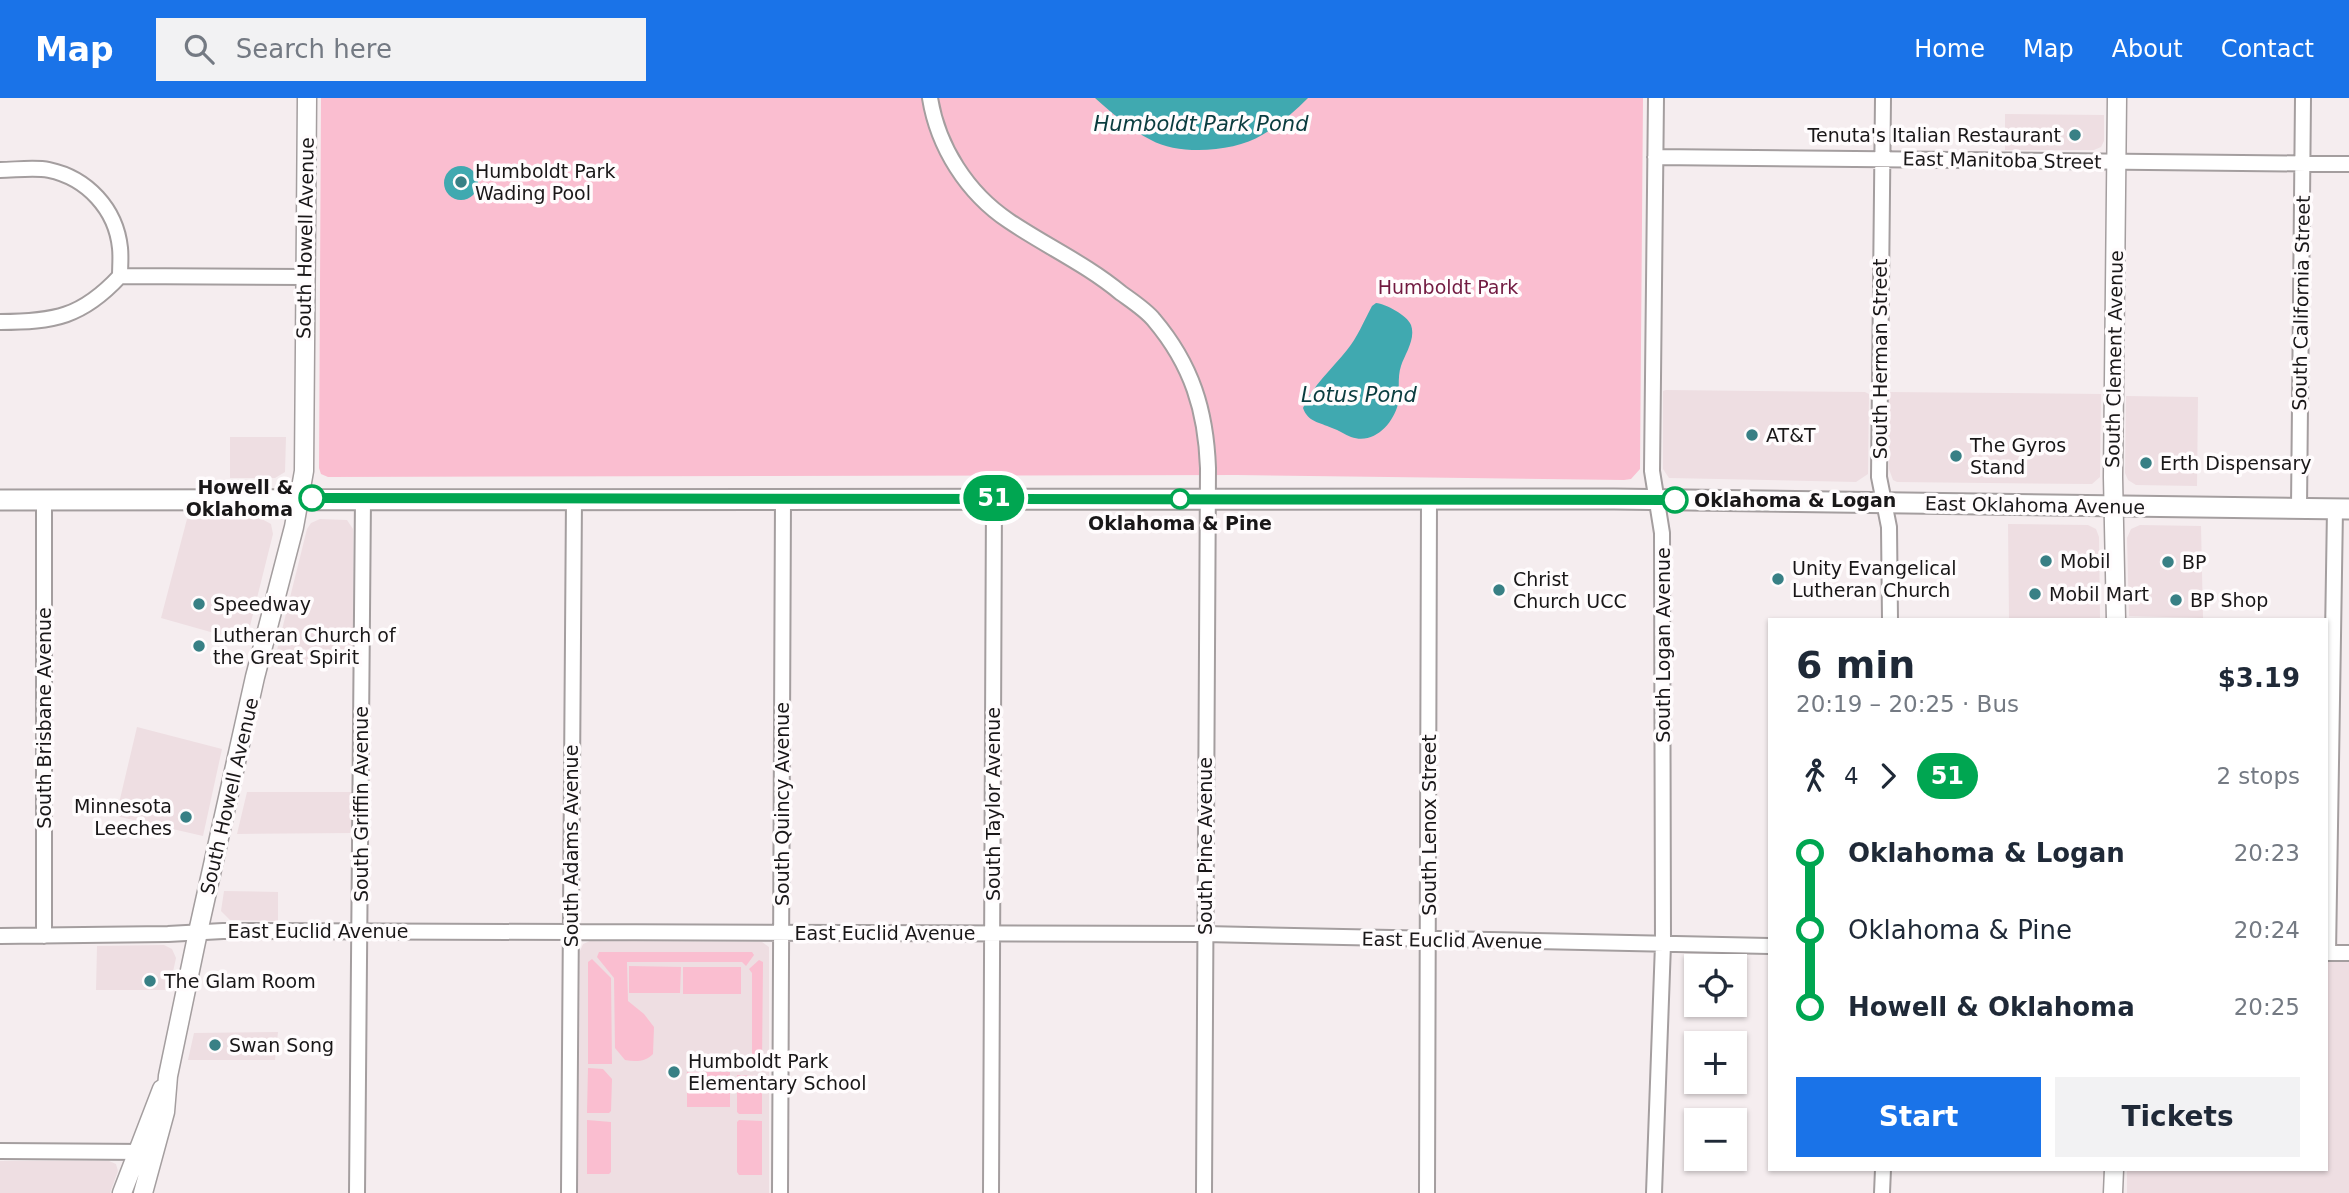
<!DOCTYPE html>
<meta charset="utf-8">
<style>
body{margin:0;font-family:"DejaVu Sans",sans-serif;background:#f2f2f3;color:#1f2937;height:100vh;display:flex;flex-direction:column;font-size:26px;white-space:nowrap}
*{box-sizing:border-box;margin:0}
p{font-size:23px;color:#747a83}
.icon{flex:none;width:38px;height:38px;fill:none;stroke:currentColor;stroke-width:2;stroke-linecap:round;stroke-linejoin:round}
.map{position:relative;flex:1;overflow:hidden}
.drawer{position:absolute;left:1768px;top:520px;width:560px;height:553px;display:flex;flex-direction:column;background:#fff;border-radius:0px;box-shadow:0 2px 5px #0004}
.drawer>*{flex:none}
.badge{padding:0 14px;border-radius:23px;font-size:24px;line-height:46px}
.tools{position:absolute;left:1684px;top:856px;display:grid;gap:14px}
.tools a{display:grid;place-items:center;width:63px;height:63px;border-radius:0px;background:#fff;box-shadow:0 2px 5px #0004;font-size:35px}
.map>.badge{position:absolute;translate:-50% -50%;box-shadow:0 0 0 4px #fff}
.legs{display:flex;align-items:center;gap:10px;height:77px;padding:0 28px;font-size:23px}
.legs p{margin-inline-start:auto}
.head{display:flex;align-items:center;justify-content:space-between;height:119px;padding:0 28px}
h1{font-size:38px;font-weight:600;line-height:52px}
.cta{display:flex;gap:14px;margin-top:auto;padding:14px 28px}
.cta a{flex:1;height:80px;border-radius:0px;background:#1a73e8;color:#fff;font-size:28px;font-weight:600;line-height:80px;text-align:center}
.cta a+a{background:#f2f2f3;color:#1f2937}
ul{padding:0 28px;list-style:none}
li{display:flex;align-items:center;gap:24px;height:77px;font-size:26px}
li i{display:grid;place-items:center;width:10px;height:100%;margin:0 9px;background:currentColor}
li i::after{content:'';width:18px;height:18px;margin:-9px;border:5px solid;border-radius:50%;background:#fff}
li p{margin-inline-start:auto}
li:first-child i{background:linear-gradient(#0000 50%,currentColor 0)}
li:last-child i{background:linear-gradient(currentColor 50%,#0000 0)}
header{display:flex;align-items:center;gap:42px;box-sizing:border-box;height:98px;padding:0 35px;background:#1a73e8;color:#fff}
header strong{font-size:33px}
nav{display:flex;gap:38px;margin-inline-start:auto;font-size:24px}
.search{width:490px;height:63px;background:#f2f2f3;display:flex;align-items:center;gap:18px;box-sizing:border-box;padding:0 24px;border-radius:0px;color:#747a83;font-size:26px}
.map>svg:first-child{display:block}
.built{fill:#eedee2}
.green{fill:#fabed0}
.water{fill:#40a9b0}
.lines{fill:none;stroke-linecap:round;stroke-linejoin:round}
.minor-casing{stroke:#a49e9f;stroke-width:18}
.tertiary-casing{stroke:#a49e9f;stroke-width:21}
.secondary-casing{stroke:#a49e9f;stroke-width:23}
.minor{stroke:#fff;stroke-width:14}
.tertiary{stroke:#fff;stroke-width:18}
.secondary{stroke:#fff;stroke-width:19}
.line-1-casing{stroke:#fff;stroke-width:16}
.line-1{stroke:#00a651;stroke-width:10}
.poi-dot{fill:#388085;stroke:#fffcfd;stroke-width:2.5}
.stop-1-dot{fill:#fff;stroke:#00a651;stroke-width:3.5}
.labels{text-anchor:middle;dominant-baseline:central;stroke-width:7;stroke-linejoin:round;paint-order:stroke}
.poi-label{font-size:19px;fill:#191718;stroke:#fffcfd;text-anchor:start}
.street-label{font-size:19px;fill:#191718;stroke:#fffcfd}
.park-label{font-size:19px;fill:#711940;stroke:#fffcfd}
.stop-label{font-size:19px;font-weight:bold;fill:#191718;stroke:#fffcfd;text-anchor:end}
.water-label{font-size:21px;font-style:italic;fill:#0a3c3f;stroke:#fffcfd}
</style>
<header>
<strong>Map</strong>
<div class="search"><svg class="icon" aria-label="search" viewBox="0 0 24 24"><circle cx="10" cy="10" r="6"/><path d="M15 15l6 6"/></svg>Search here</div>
<nav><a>Home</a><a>Map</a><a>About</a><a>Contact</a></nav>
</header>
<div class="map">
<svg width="2349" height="1095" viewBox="0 0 2349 1095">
<rect width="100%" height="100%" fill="#f5edef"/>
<path class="built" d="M2005,16l99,1v26l-3,6 -7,3h-89z
M1666,292l199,2 4,2 -1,80 -12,8 -187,-4 -6,-9v-78z
M1889,294l212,2 -1,83 -8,7h-5l-190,-2 -4,-2 -4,-11z
M2126,298l72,1 -1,89 -61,-1 -8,-5 -3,-7z
M230,339h56l-1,35 -10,6h-45z
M260,420l11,6 2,10 -27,108 -85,-24 26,-99z
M320,421l27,1 6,9v136l-80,1 34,-137 4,-6z
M2008,426l80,1 8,4 3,8 1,82h-91z
M2140,427l61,1 2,92 -74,-2 -2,-78 4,-9z
M137,629l85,22 -19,87 -87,-20z
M247,694h105v41l-115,1z
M224,793l54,1v29l-48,-1 -9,-9z
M590,843l172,1 7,5v246h-191l2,-242 3,-7z
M164,847l8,4 4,9 -7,32h-73l1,-44z
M2326,864h23v231h-222v-24h199z
M278,934l-3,28h-87l6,-27z
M0,1063h109l7,3 2,7 -8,22h-110z"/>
<path class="green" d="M321,0h1322l-3,371 -9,10 -7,1 -387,-5 -909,2 -7,-3 -2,-6z
M599,854h153l2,3 -8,11 -4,-4h-115l1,39 16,13 10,13 -1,27c-7,8 -18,8 -28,6l-10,-12 -1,-70 -17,-21z
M592,861l19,19 1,86h-24v-102z
M759,862l4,2 -1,101 -10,2v-92l-3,-4z
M629,868l52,1 -1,26h-51z
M683,869h58v27h-58z
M588,970l15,1 9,10 -1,32 -2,2h-22z
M687,974h43v35h-43z
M737,977l25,1v38h-23l-2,-2z
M587,1022l24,2v50l-2,2h-22z
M739,1022l23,1v54h-23l-2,-3v-50z"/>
<path class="water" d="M1095,0h213c-14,14 -29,27 -46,37 -28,17 -82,21 -111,5 -20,-10 -39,-27 -56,-42z
M444 85a17 17 0 1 1 34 0a17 17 0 1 1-34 0Z
M1376,205c10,1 31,12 35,22 5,14 -6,29 -10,41 -4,12 -1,26 -3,38 -5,20 -24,41 -47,33 -6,-2 -12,-7 -19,-9 -13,-6 -24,-6 -29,-20 10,-23 29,-39 44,-58 10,-12 17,-29 25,-44z"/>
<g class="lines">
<defs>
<path id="minor" d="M930,0c8,49 37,95 79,123 37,25 77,43 112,72 11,8 25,17 33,27 38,45 52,91 54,148l-4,725
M1883,0l-4,379 10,50 1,93
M1655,59l694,7
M0,72c15,0 34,-3 49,0 38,8 67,39 71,78 1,9 0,19 0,28
M0,224c54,0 82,-5 120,-46l185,1
M44,402v436
M2299,410l4,-410
M0,838l168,-2 55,-3 982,3 564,12
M2326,855h23
M2328,855l7,-444
M0,1053l146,1
M357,1095l6,-695
M569,1095l5,-695
M780,1095l3,-695
M991,1095l3,-695
M1427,1095l2,-694
M1654,1095l9,-249 -1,-411 -10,-62 4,-373
M1882,1095l1,-24"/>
<path id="tertiary" d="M2116,522l-3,-143 4,-379
M122,1095l40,-104
M143,1095l22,-81 3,-36 30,-144 57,-255 39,-150 10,-56 3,-373
M2113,1095l1,-24"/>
<path id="secondary" d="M0,402l1614,-1 735,10"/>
</defs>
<use href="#minor" class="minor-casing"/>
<use href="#tertiary" class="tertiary-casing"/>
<use href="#secondary" class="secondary-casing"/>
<use href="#minor" class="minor"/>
<use href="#tertiary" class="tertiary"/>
<use href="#secondary" class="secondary"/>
</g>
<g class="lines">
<defs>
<path id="line-1" d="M312,400l1363,2"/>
</defs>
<use href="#line-1" class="line-1-casing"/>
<use href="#line-1" class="line-1"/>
</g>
<g class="poi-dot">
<circle cx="2075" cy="37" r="7"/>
<circle cx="461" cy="84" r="7"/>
<circle cx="1752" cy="337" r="7"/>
<circle cx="1956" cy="358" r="7"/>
<circle cx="2146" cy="365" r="7"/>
<circle cx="2046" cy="463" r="7"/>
<circle cx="2168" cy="464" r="7"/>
<circle cx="1778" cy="481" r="7"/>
<circle cx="1499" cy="492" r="7"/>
<circle cx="2035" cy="496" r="7"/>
<circle cx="2176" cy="502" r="7"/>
<circle cx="199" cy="506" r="7"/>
<circle cx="199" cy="548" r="7"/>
<circle cx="186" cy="719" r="7"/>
<circle cx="150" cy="883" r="7"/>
<circle cx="215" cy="947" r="7"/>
<circle cx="674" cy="974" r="7"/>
</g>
<g class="stop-1-dot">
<circle cx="312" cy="400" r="12"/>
<circle cx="1180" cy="401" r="9"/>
<circle cx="1675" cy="402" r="12"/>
</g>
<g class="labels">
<g class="poi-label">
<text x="2061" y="37" text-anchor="end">Tenuta's Italian Restaurant</text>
<text x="475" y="73">Humboldt Park<tspan x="475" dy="22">Wading Pool</tspan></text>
<text x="1766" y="337">AT&amp;T</text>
<text x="1970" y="347">The Gyros<tspan x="1970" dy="22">Stand</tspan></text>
<text x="2160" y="365">Erth Dispensary</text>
<text x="2060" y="463">Mobil</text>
<text x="2182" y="464">BP</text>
<text x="1792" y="470">Unity Evangelical<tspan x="1792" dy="22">Lutheran Church</tspan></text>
<text x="1513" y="481">Christ<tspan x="1513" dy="22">Church UCC</tspan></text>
<text x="2049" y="496">Mobil Mart</text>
<text x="2190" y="502">BP Shop</text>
<text x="213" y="506">Speedway</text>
<text x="213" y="537">Lutheran Church of<tspan x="213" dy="22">the Great Spirit</tspan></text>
<text x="172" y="708" text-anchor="end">Minnesota<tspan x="172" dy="22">Leeches</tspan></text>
<text x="164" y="883">The Glam Room</text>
<text x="229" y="947">Swan Song</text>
<text x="688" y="963">Humboldt Park<tspan x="688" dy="22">Elementary School</tspan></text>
</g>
<g class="street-label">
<text transform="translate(2002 62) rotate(1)">East Manitoba Street</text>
<text transform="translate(305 140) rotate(-89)">South Howell Avenue</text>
<text transform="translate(2301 205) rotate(-89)">South California Street</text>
<text transform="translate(1880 261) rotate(-90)">South Herman Street</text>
<text transform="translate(2114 261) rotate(-89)">South Clement Avenue</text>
<text transform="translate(2035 407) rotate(1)">East Oklahoma Avenue</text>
<text transform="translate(1663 547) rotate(-90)">South Logan Avenue</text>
<text transform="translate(44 620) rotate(-90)">South Brisbane Avenue</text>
<text transform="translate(229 698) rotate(-77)">South Howell Avenue</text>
<text transform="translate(361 706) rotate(-90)">South Griffin Avenue</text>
<text transform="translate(782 706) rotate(-90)">South Quincy Avenue</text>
<text transform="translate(993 706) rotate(-90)">South Taylor Avenue</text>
<text transform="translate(1429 727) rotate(-90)">South Lenox Street</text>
<text transform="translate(571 748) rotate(-90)">South Adams Avenue</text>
<text transform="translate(1205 748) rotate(-90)">South Pine Avenue</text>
<text x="318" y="833">East Euclid Avenue</text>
<text x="885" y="835">East Euclid Avenue</text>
<text transform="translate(1452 842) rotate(1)">East Euclid Avenue</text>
</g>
<g class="park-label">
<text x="1448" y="189">Humboldt Park</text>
</g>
<g class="stop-label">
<text x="293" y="389">Howell &amp;<tspan x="293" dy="22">Oklahoma</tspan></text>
<text x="1694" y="402" text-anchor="start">Oklahoma &amp; Logan</text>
<text x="1180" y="425" text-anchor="middle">Oklahoma &amp; Pine</text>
</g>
<g class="water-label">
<text x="1201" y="26">Humboldt Park Pond</text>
<text x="1359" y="297">Lotus Pond</text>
</g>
</g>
</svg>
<div class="tools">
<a><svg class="icon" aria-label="locate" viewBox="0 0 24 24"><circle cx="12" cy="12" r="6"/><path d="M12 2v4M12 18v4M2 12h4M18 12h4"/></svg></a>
<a>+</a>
<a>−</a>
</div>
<b class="badge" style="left:994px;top:400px;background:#00a651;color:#fff">51</b>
<section class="drawer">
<div class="head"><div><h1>6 min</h1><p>20:19 – 20:25 · Bus</p></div><b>$3.19</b></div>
<div class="legs"><svg class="icon" aria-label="walk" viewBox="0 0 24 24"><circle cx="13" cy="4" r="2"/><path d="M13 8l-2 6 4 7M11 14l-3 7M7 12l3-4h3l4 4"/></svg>4<svg class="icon" aria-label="forward" viewBox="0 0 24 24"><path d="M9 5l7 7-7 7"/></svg><b class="badge" style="background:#00a651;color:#fff">51</b><p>2 stops</p></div>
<ul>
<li><i style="color:#00a651"></i><b>Oklahoma &amp; Logan</b><p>20:23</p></li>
<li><i style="color:#00a651"></i><span>Oklahoma &amp; Pine</span><p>20:24</p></li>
<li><i style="color:#00a651"></i><b>Howell &amp; Oklahoma</b><p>20:25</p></li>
</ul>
<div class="cta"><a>Start</a><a>Tickets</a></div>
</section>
</div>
